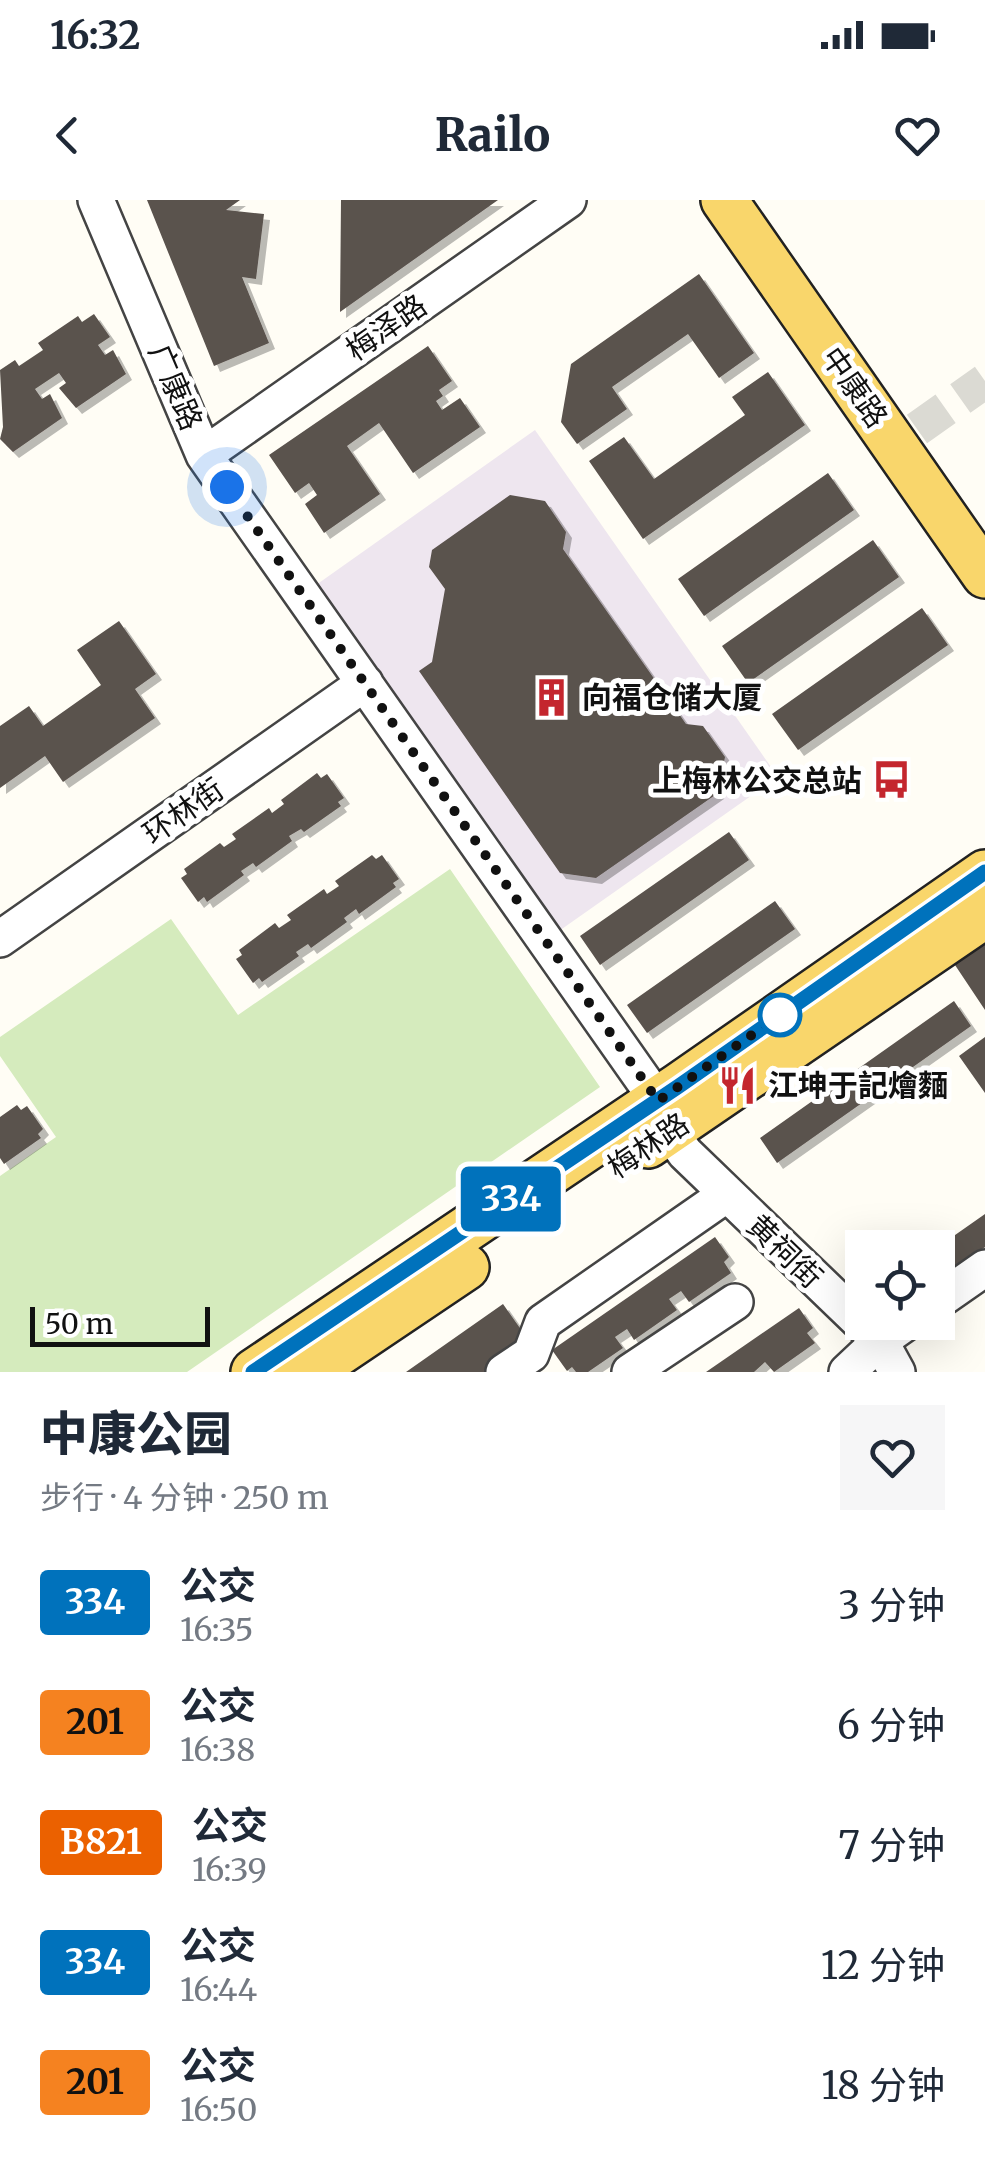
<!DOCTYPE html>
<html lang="zh">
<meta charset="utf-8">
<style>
body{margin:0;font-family:Merriweather,"Noto Sans SC",serif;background:#f6f6f7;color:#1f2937;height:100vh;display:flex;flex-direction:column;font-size:38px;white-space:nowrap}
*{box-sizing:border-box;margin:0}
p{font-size:32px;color:#747a83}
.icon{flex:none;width:55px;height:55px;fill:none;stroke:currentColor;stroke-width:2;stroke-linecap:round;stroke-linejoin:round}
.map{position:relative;height:1172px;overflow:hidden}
.side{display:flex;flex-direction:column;background:#fff;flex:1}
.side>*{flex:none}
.badge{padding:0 20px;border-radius:8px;font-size:35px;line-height:65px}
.fabs{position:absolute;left:845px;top:1030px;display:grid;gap:20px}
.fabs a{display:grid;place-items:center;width:110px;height:110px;border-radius:0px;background:#fff;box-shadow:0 10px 40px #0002;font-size:50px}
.scale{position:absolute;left:30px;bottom:25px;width:180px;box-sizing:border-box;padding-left:10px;border:5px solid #111;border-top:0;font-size:28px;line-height:35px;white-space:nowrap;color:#111;-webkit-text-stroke:8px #fff;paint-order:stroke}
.you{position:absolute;width:50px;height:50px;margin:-25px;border:8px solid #fff;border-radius:50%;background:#1a73e8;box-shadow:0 0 0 15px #1a73e833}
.map>.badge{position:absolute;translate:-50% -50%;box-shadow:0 0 0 5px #fff}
.round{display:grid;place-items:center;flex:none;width:105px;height:105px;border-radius:0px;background:#f6f6f7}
.headline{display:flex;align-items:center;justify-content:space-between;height:170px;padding:0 40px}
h1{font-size:48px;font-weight:800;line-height:75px}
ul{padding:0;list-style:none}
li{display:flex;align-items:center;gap:30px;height:120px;padding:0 40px}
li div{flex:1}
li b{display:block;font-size:38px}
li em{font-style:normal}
li .badge{min-width:110px;font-weight:700;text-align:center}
.status{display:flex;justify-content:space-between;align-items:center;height:70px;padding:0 50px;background:#fff;direction:ltr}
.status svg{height:28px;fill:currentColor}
header{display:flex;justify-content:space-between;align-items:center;height:130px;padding:0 40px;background:#fff;font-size:45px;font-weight:800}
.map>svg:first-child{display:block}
.industrial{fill:#eee6ef}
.green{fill:#d5ebbd}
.building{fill:#5a524d;filter:url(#shadow)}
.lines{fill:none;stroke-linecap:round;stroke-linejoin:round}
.minor-tunnel{stroke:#dbdad3;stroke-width:35;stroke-dasharray:35 18;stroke-linecap:butt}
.minor-casing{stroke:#444;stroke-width:40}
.major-casing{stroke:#222;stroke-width:50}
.minor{stroke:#fff;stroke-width:35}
.major{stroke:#f9d66b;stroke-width:45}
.line-casing{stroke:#fff;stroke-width:22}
.line{stroke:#0072bc;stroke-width:15}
.walk{stroke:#111;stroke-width:10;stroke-dasharray:0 18}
.stop-dot{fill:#fff;stroke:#0072bc;stroke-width:5}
.labels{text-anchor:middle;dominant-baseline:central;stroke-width:10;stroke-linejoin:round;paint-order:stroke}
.street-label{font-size:30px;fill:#111;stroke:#fff}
.poi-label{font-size:30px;font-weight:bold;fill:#111;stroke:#fff;text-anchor:start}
</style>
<div class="status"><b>16:32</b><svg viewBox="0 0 49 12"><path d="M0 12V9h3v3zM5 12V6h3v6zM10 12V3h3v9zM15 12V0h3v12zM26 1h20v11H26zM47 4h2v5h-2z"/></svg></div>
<header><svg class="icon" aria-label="back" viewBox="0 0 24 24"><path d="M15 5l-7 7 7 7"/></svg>Railo<svg class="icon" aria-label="heart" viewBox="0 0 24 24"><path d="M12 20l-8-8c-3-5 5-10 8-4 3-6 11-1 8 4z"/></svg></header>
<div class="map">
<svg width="985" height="1172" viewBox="0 0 985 1172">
<defs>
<filter id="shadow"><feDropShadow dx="6" dy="6" stdDeviation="0" flood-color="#0004"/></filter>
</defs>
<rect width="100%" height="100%" fill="#fffdf5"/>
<path class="industrial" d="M535,230l243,347 -219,154 -243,-346z"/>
<path class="green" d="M450,669l150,218 -413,285h-187v-196l56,-39 -56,-81v-19l171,-118 67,96z"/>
<path class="building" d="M147,0h93l-14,10 38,4 -8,65 -14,-2 27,66 -55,23z
M341,0h157l-158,112z
M699,74l55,79 -35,25 -31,-44 -76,53 15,22 -50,35 -16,-22 10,-58z
M94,114l16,23 -12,8 7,10 8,-5 13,24 -50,34 -17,-20 7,-5 -7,-10 -24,16 7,10 8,-5 12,24 -49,34 -13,-13 3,-12 -3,-57 15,-10 4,6 24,-16 -5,-7 40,-27 4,6z
M428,146l24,35 -13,9 4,6 -7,5 6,9 18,-12 20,29 -67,46 -34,-50 -32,23 33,48 -56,39 -19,-29 12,-9 -8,-12 -14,10 -26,-38z
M768,172l37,53 -162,114 -54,-78 35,-24 30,42 91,-64 -13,-18z
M828,273l26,37 -150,106 -26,-37z
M510,295l35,6 21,31 -3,17 123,175 17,2 22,31 -7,36 -122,85 -36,-5 -141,-202 13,-9 13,-73 -16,-22 3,-17z
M873,340l26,37 -151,106 -26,-37z
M922,408l26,37 -150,105 -26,-36z
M119,421l37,53 -21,15 20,29 -92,64 -18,-26 -45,32v-62l29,-20 14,20 58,-41 -24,-35z
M317,573l4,5 6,-4 17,24 -6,4 3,4 -37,26 -3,-3 -12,7 3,5 -36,26 -3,-4 -12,8 3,4 -37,27 -3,-5 -6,5 -17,-24 6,-4 -3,-5 36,-26 4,4 12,-8 -4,-5 37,-26 3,5 12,-9 -3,-4z
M729,632l20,28 -149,105 -20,-29z
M372,655l4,4 6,-4 17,24 -6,4 3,4 -37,27 -3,-5 -12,9 3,4 -36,26 -3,-4 -12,8 3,4 -37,26 -3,-4 -6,5 -17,-24 6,-4 -3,-5 36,-27 4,5 12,-8 -4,-5 37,-26 3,5 12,-8 -4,-5z
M775,701l20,28 -148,104 -20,-28z
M985,741v69l-32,-48z
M954,801l17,25 -194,137 -17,-25z
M985,837v56l-26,-37z
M17,905l4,5 6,-4 16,23 -5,5 3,4 -37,26 -4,-6v-41z
M985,1014v33l-47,33v-33z
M715,1037l14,20 -5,5 7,11 -42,29 -8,-11 -12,8 8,11 -43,30 -7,-11 -12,8 8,11 -35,24h-12l-4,-5 -5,4 -15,-21z
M503,1104l26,37 -45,31h-78z
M799,1108l14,20 -6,5 8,10 -41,29 -9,-10 -11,10h-48z"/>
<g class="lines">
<path class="minor-tunnel" d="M917,229l68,-48"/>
<defs>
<path id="minor" d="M96,0l108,255 454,646
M204,255l364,-255
M0,739l365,-256
M669,931l16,22 195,188 17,31
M938,1101l47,-33
M504,1172l27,-18 12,-32 184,-128
M630,1172l105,-70
M847,1172l33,-31 27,-19"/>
<path id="major" d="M724,0l261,375
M648,945l337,-230
M254,1172l425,-286 306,-213
M310,1172l156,-105"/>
</defs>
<use href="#minor" class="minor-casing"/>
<use href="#major" class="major-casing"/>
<use href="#minor" class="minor"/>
<use href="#major" class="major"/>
</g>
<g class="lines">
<defs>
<path id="line" d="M253,1172l426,-286 306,-214"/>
</defs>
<use href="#line" class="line-casing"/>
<use href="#line" class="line"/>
<path class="walk" d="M227,287l431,614 122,-86"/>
</g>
<defs>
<symbol id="building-bare" viewBox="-9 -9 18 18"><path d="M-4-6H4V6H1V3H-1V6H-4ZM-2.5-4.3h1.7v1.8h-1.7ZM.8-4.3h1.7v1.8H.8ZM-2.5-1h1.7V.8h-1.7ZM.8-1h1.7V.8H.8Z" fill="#c4262e" stroke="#fff" stroke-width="2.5" paint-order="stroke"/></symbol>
<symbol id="bus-bare" viewBox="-9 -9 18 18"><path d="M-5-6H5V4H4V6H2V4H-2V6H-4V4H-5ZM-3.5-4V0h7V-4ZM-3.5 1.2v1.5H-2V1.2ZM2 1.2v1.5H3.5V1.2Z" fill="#c4262e" stroke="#fff" stroke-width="2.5" paint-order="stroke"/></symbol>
<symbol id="restaurant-bare" viewBox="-9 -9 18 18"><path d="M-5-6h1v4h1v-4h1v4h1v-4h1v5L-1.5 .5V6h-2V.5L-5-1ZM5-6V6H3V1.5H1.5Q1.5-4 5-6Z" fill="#c4262e" stroke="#fff" stroke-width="2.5" paint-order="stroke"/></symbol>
</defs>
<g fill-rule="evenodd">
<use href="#building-bare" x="524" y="470" width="55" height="55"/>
<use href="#bus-bare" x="864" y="552" width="55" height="55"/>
<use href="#restaurant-bare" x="710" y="858" width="55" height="55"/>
</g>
<circle class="stop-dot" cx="780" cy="815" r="20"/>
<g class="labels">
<g class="street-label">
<text transform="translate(386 127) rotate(-35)">梅泽路</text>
<text transform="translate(176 187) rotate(67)">广康路</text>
<text transform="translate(855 187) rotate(55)">中康路</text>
<text transform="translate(183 611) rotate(-35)">环林街</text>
<text transform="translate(648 945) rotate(-34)">梅林路</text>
<text transform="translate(785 1051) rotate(44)">黄祠街</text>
</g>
<g class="poi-label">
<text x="582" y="497">向福仓储大厦</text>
<text x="862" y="580" text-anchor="end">上梅林公交总站</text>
<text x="768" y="885">江坤于記燴麵</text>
</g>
</g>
</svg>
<div class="fabs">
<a><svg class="icon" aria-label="locate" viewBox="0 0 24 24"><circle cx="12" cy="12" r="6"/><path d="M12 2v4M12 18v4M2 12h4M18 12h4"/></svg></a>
</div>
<div class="scale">50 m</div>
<div class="you" style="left:227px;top:287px"></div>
<b class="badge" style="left:511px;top:999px;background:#0072bc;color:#fff">334</b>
</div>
<section class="side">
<div class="headline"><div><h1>中康公园</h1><p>步行 · 4 分钟 · 250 m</p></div><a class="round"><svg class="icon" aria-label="heart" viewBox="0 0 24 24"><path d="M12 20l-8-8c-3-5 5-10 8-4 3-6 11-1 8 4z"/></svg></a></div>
<ul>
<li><span class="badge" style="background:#0072bc;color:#fff">334</span><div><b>公交</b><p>16:35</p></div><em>3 分钟</em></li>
<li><span class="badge" style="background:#f58220;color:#111">201</span><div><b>公交</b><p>16:38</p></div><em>6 分钟</em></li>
<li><span class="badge" style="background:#eb6100;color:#fff">B821</span><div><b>公交</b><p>16:39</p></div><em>7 分钟</em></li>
<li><span class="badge" style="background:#0072bc;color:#fff">334</span><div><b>公交</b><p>16:44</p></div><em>12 分钟</em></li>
<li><span class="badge" style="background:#f58220;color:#111">201</span><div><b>公交</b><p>16:50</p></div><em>18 分钟</em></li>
</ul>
</section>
